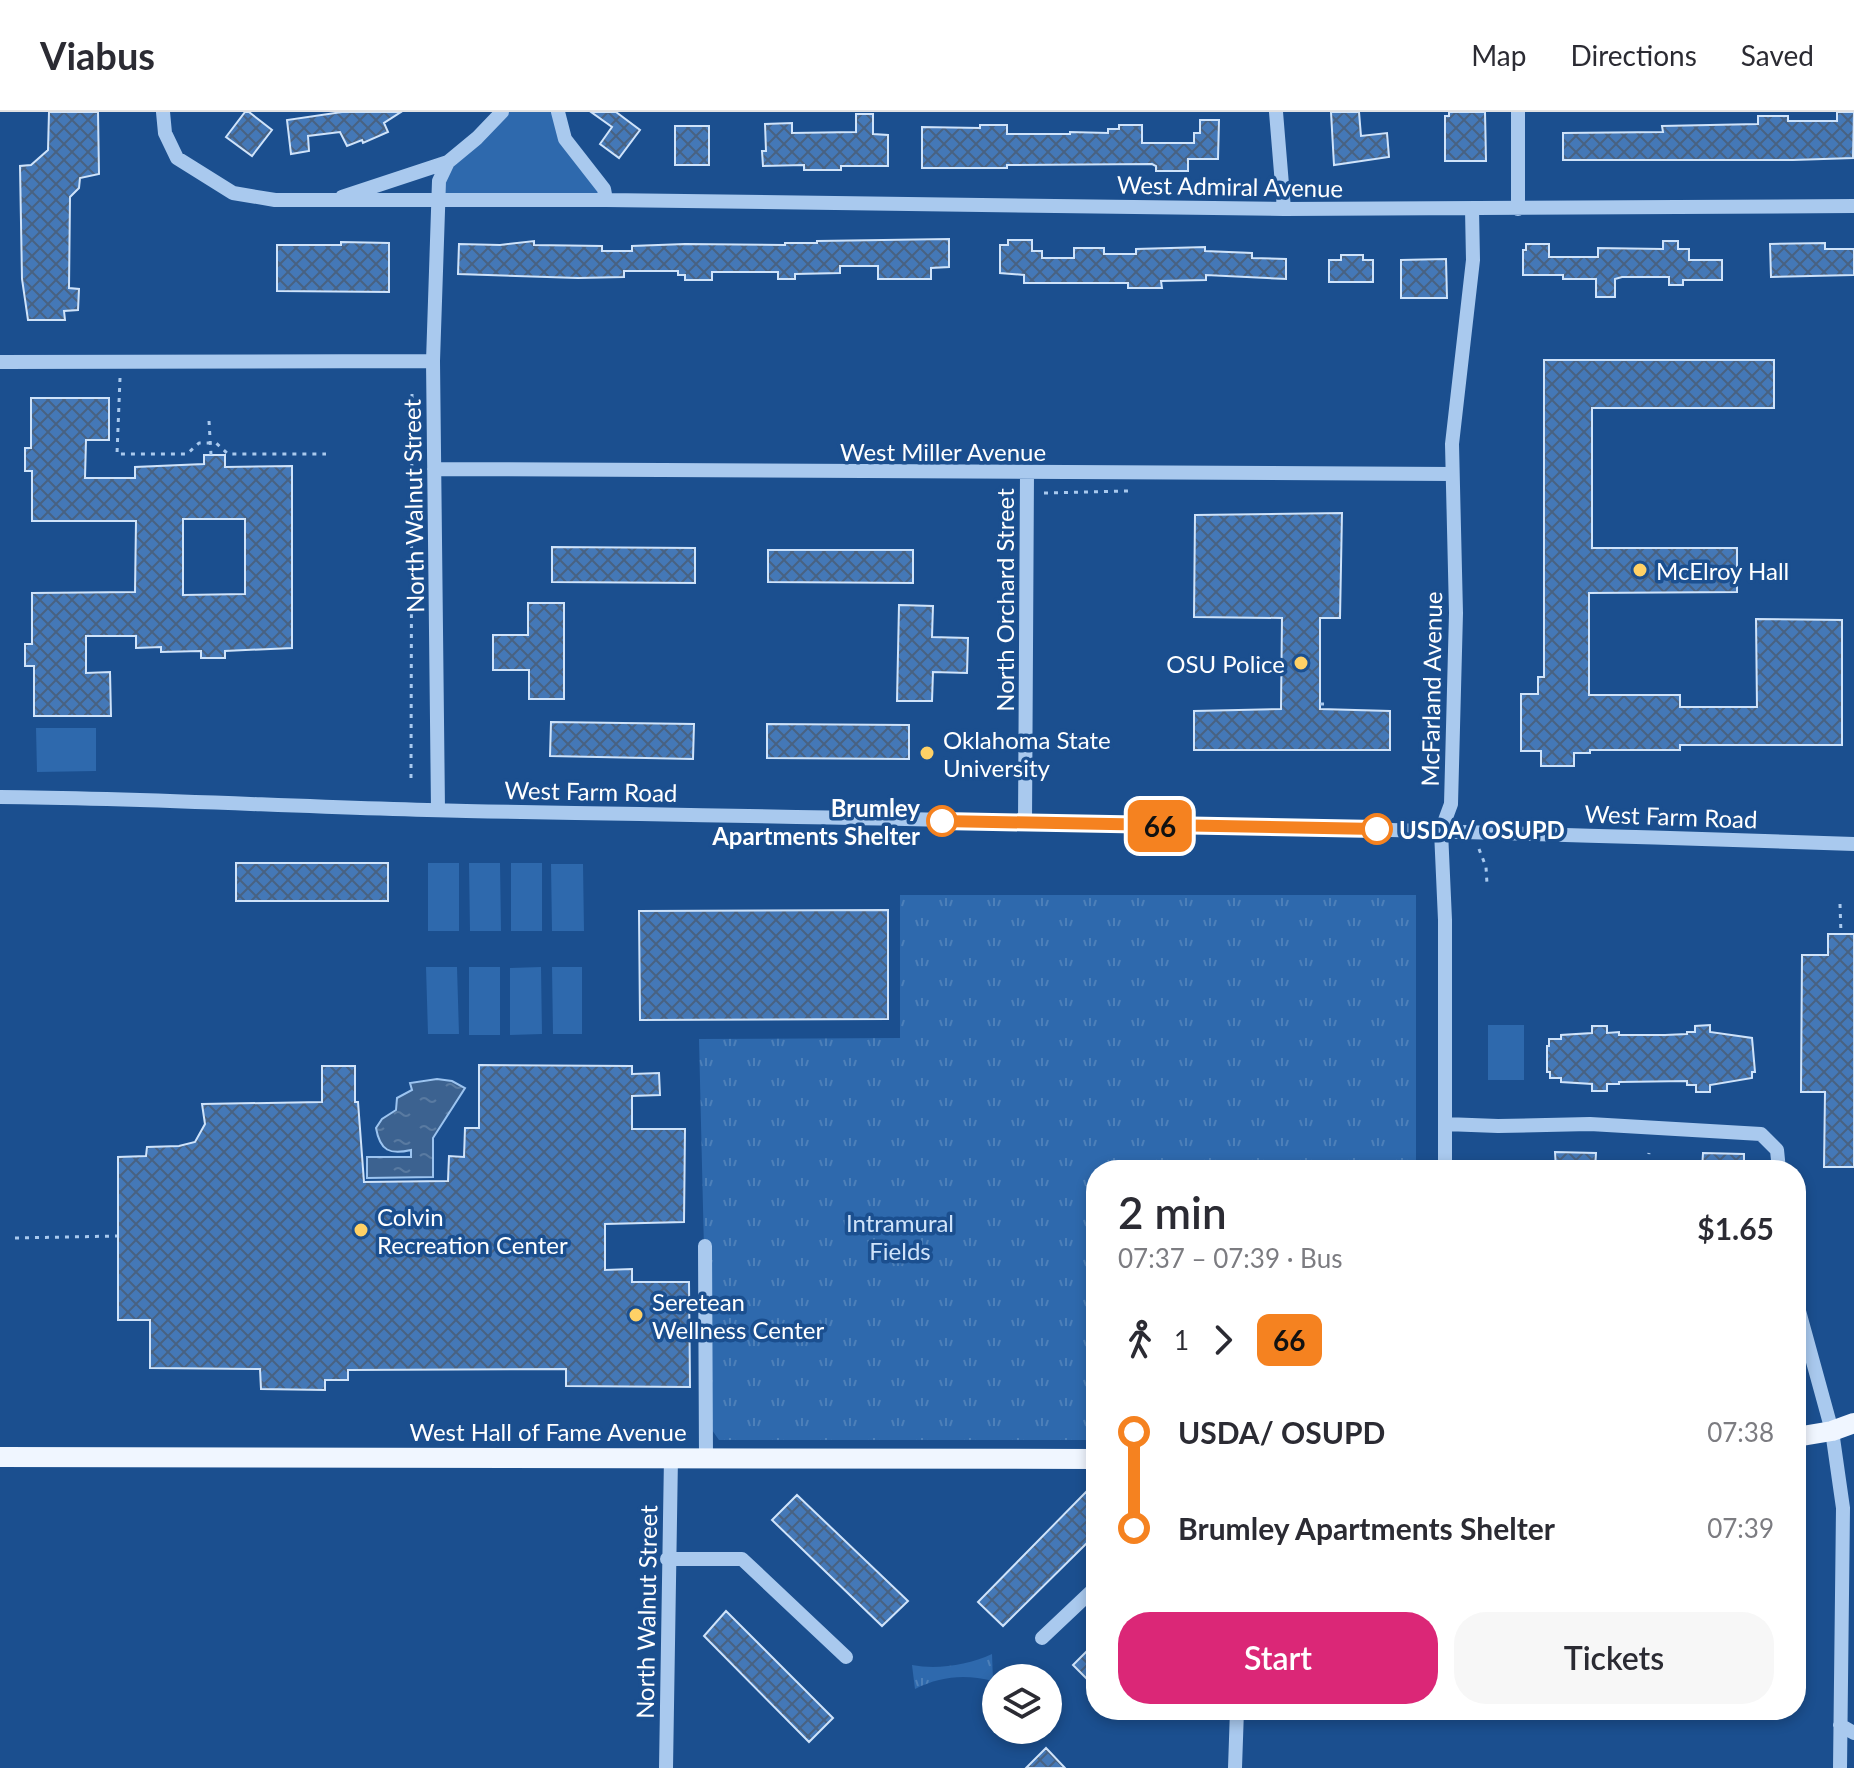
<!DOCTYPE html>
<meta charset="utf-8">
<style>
body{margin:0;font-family:Lato,sans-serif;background:#f7f7f7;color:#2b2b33;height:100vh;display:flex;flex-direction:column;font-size:30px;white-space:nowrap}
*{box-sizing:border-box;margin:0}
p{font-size:26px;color:#7c7c81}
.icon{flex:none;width:44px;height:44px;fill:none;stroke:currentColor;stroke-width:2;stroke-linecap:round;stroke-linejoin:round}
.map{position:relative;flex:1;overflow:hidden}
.side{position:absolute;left:1086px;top:1048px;width:720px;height:560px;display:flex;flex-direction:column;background:#fff;border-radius:32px;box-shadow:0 4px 12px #0003}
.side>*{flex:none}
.badge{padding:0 16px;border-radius:12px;font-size:28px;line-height:52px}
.fabs{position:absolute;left:982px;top:1552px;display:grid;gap:16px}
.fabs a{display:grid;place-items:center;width:80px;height:80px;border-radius:50%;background:#fff;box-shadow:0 4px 12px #0003;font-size:40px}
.map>.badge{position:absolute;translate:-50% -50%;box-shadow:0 0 0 4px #fff}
.legs{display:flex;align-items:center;gap:12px;height:88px;padding:0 32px;font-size:26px}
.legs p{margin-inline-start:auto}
.summary{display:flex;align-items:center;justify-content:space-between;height:136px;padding:0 32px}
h1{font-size:44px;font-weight:600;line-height:60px}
.button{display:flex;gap:16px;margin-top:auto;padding:16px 32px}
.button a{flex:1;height:92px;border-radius:32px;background:#db2777;color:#fff;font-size:32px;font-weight:600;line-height:92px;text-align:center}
.button a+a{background:#f7f7f7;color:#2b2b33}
ul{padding:0 32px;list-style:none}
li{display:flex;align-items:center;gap:28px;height:96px;font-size:30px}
li i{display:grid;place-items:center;width:12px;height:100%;margin:0 10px;background:currentColor}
li i::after{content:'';width:20px;height:20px;margin:-10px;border:6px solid;border-radius:50%;background:#fff}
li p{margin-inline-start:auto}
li:first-child i{background:linear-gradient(#0000 50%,currentColor 0)}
li:last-child i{background:linear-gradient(currentColor 50%,#0000 0)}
header{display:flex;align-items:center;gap:48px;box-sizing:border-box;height:112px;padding:0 40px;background:#fff;border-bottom:2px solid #e1e1e2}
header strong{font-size:38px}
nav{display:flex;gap:44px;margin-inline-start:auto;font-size:28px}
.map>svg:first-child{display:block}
.grass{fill:#2e69ad}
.park{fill:url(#park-tufts)}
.water{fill:url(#water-ripples);stroke:#9cc4f0;stroke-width:2}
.building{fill:url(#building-cross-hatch);stroke:#cfe3fa;stroke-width:2;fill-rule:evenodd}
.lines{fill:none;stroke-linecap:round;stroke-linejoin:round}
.path{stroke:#a9c9ee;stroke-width:3;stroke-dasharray:4 6;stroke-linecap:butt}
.minor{stroke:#a9c9ee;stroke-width:14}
.major{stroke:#f0f6ff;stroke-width:20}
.line-1-casing{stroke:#fff;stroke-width:18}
.line-1{stroke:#f58220;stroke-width:12}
.poi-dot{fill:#ffd166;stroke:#1b4f8f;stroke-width:3}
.stop-1-dot{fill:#fff;stroke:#f58220;stroke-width:4}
.labels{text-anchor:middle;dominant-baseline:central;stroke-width:7;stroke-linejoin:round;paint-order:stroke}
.street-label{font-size:24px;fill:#fff;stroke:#1b4f8f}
.poi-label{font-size:24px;fill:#fff;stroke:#1b4f8f;text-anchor:start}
.stop-label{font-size:24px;font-weight:bold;fill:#fff;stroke:#1b4f8f;text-anchor:end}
.park-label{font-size:24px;fill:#cfe3fa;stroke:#1b4f8f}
</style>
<header>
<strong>Viabus</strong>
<nav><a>Map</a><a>Directions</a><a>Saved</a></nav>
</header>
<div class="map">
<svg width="1854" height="1656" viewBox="0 0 1854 1656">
<defs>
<pattern id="park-tufts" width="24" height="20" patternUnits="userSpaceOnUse" patternTransform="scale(2)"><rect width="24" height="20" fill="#2e69ad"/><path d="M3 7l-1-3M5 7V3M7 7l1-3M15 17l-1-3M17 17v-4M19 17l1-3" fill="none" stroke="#4d80b9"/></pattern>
<pattern id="water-ripples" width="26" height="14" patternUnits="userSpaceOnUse" patternTransform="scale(2)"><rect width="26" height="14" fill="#3c6290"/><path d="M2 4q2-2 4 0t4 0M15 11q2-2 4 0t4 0" fill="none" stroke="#597aa1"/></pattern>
<pattern id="building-cross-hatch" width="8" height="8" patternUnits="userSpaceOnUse" patternTransform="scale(2)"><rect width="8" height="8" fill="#4478b7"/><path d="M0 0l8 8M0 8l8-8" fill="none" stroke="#486282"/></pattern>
</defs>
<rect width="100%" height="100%" fill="#1b4f8f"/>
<path class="grass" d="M502,0h56l48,88 -169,1 2,-20z
M36,616h60v43l-59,1z
M428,751h31v68h-31z
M469,751h31l1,68h-31z
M511,751h31v68h-31z
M551,752h32l1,67h-32z
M457,855l2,67h-31l-2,-67z
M500,855v68h-31v-68z
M541,855l1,67 -32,1v-67z
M552,855h30v67h-29z
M1488,913h36v55h-36z"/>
<path class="park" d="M900,783h516v275h-320v270h-377l-7,-10 -4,-12 -9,-379 201,-1z
M992,1542l1,27c-28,-7 -52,-5 -78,8l-3,-24c25,5 56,0 80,-11z"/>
<path class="water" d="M437,967l15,2 13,7 -32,50v39l-66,1v-21h44v-7c-21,5 -31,1 -35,-22l6,-9 14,-9 1,-12 15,-8 -2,-7z"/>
<path class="building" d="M49,0h49l1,62 -19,4 -1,10 -9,9 -1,91 10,1 -1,21 -14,1 1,9h-37l-6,-41 -2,-113 11,-1 17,-15z
M245,0h4l23,18 -20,26 -26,-19z
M342,0h59l-17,11 4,9 -25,11 -1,-3 -15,6 -7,-14 -32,4 1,15 -18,3 -4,-34z
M591,0h25l24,18 -21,28 -19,-14 12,-17z
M1331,0h28l2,24 26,-3 2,24 -55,8z
M1449,0h36l1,49h-41v-45h4z
M1837,0h17l-1,46 -60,2h-230v-27l100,-1 -1,-6 96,-2v-8h30v5h49z
M856,2h17v20l15,1v31h-47v4h-37v-5l-41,1 -1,-15h4l-1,-27 27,-1v10l64,-1z
M1200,8h19l-1,39h-30v12h-32v-5l-4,-2 -145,1v3h-85v-41l58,1v-3h27v9h63v-2l38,1v-4h11v-4h23v18h52v-10h6z
M675,14h34v39h-34z
M949,127v28l-18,1v11h-53v-13h-38v7l-45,1v5h-17v-7h-66v8h-27v-5h-7v-4h-54v6l-46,1 -120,-4 1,-30 41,1 34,-4v4l68,1v5h30v-5l53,-2 100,1v-2h32v-2z
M1008,128h24v11h10v7h32v-10h30v6h32v-5l69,-2v4l47,2v5l34,1v20l-80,-4v5l-45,1 1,7h-34v-5h-104v-8l-24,-2v-28h8z
M1663,129h15v8h11v11h33v20h-39v5h-14v-8h-47l-7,2v18h-19v-18h-33v-4h-40v-25h3v-6h23v13h49v-9l65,1z
M341,130l48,1v49l-112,-1v-46h64z
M1825,131v6h29v26l-83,2 -1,-33z
M1341,143h22v5h10v22h-44v-22h12z
M1446,147l1,39h-46v-38z
M1544,248h230v48h-182v140h145v44l-148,1v102h91v12h77l-1,-88 86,1v125h-162v5h-90v3h-16v13h-33v-15h-20v-57h17v-17h6z
M31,286h78v42h-23l-1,38h50v-11l69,-3v-9h21v12l67,-1v182l-67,3v7h-24v-7l-40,1v-5l-25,1v-12h-50v37l24,-1 1,44h-77v-50h-9v-22h7v-51l103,-1 1,-71h-104v-50h-7v-23h6zM183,407h62v75l-62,1z
M1342,401l-2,105h-20v91l70,2v39h-196v-39l87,-2 1,-91 -88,-1 1,-102z
M552,435l143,1v35l-143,-1z
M768,438h145v33l-145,-1z
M528,491h36v96h-35v-29h-36v-35h35z
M899,493l34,1 -1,31 36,1 -1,35 -34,-1 -1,29h-35z
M551,610l143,2 -1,35 -143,-3z
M767,612l142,1v34l-142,-1z
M236,751h152v38h-152z
M888,798v109l-248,1 -1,-109z
M1828,822h26v233h-30l1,-75h-24l1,-137h26z
M1710,913v7l42,6 3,34h-3v6l-42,7v7h-14v-7h-9v-4l-68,1v2h-12v7h-15v-7l-31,-2v-4h-11v-6h-3v-26h2v-7h12v-4l31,-2v-7h15v7l12,-1v3h46l22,-1v-2h8v-6z
M479,953l153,1v8l27,-1 1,22 -28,1v33h53l-1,93 -79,2v46l27,-1v13h57l1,105 -124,-1v-17l-218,1v10h-23v10l-64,-1 -1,-20 -110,-1v-48h-32v-163l28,-1 1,-9 32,-1 16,-4 10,-18 -3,-20 120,-2v-36h33v36h3l6,80 84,-1 1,-25 15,1 1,-29h14z
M1555,1040l41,1 -1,17h-39z
M1703,1041l41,1v16h-42z
M1086,1380l10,11v31l-93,92 -25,-24z
M797,1383l111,106 -26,25 -110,-106z
M726,1499l107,107 -24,24 -105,-106z
M1096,1530v46l-23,-23z
M1046,1636l19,20h-39z"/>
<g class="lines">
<path class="path" d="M120,266l-3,76h70l12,-11h17l12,11h98
M209,309l2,34
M1044,381l84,-2
M1320,592h5
M411,666l1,-386
M1479,737l7,18 1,17
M1840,792l1,30
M1648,1052l1,-11
M15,1126l102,-2"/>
<path class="minor" d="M163,0l2,21 12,25 56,35 42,7h331l678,9 570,-3
M558,0l7,27 39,50 2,11
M1276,0l8,97
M342,85l106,-35
M1518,97v-97
M0,250l433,-1
M434,357l1018,5
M0,685c155,1 310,11 466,14 463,8 925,17 1388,33
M438,698l-5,-449 6,-180 9,-19 29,-24 25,-26
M1025,711l2,-350
M1445,1012l53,2 92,-2 171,10 16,16 2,20
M1445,1058v-250l-4,-89 10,-27 5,-191 -4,-169 21,-184 -1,-51
M705,1134l1,212
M1796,1188l36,131 11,77 -3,260
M667,1447h75l104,98
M1042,1526l54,-51
M1840,1613l14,8
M666,1656l5,-311
M1235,1656l2,-58"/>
<path class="major" d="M1796,1325l36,-6 22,-8
M0,1345l1096,2"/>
</g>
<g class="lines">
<defs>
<path id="line-1" d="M942,709l435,8"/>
</defs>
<use href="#line-1" class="line-1-casing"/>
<use href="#line-1" class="line-1"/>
</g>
<g class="poi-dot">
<circle cx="1640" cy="458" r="8"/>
<circle cx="1301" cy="551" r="8"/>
<circle cx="927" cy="641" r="8"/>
<circle cx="361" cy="1118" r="8"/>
<circle cx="636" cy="1203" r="8"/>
</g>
<g class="stop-1-dot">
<circle cx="942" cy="709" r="14"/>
<circle cx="1377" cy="717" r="14"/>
</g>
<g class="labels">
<g class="street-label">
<text transform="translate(1230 74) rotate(1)">West Admiral Avenue</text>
<text x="943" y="339">West Miller Avenue</text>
<text transform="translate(413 394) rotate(-91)">North Walnut Street</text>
<text transform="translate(1004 488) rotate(-90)">North Orchard Street</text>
<text transform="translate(1431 577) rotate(-89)">McFarland Avenue</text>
<text transform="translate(591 679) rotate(1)">West Farm Road</text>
<text transform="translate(1671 704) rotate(2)">West Farm Road</text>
<text x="548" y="1319">West Hall of Fame Avenue</text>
<text transform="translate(646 1500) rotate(-89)">North Walnut Street</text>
</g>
<g class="poi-label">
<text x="1656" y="458">McElroy Hall</text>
<text x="1285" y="551" text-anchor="end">OSU Police</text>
<text x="943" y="627">Oklahoma State<tspan x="943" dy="28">University</tspan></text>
<text x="377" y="1104">Colvin<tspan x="377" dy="28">Recreation Center</tspan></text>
<text x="652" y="1189">Seretean<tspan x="652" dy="28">Wellness Center</tspan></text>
</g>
<g class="stop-label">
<text x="920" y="695">Brumley<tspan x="920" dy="28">Apartments Shelter</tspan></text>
<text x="1399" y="717" text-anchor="start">USDA/ OSUPD</text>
</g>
<g class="park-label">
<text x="900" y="1110">Intramural<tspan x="900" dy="28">Fields</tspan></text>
</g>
</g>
</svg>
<div class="fabs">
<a><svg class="icon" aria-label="layers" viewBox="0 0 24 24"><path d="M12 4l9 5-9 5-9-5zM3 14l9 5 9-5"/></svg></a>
</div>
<b class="badge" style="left:1160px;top:714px;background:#f58220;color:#111">66</b>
<section class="side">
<div class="summary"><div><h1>2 min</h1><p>07:37 – 07:39 · Bus</p></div><b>$1.65</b></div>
<div class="legs"><svg class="icon" aria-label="walk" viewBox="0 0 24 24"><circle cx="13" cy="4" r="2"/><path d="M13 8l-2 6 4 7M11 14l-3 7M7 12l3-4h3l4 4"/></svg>1<svg class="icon" aria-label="forward" viewBox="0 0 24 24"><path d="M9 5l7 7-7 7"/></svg><b class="badge" style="background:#f58220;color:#111">66</b></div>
<ul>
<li><i style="color:#f58220"></i><b>USDA/ OSUPD</b><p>07:38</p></li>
<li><i style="color:#f58220"></i><b>Brumley Apartments Shelter</b><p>07:39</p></li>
</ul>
<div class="button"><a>Start</a><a>Tickets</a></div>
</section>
</div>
